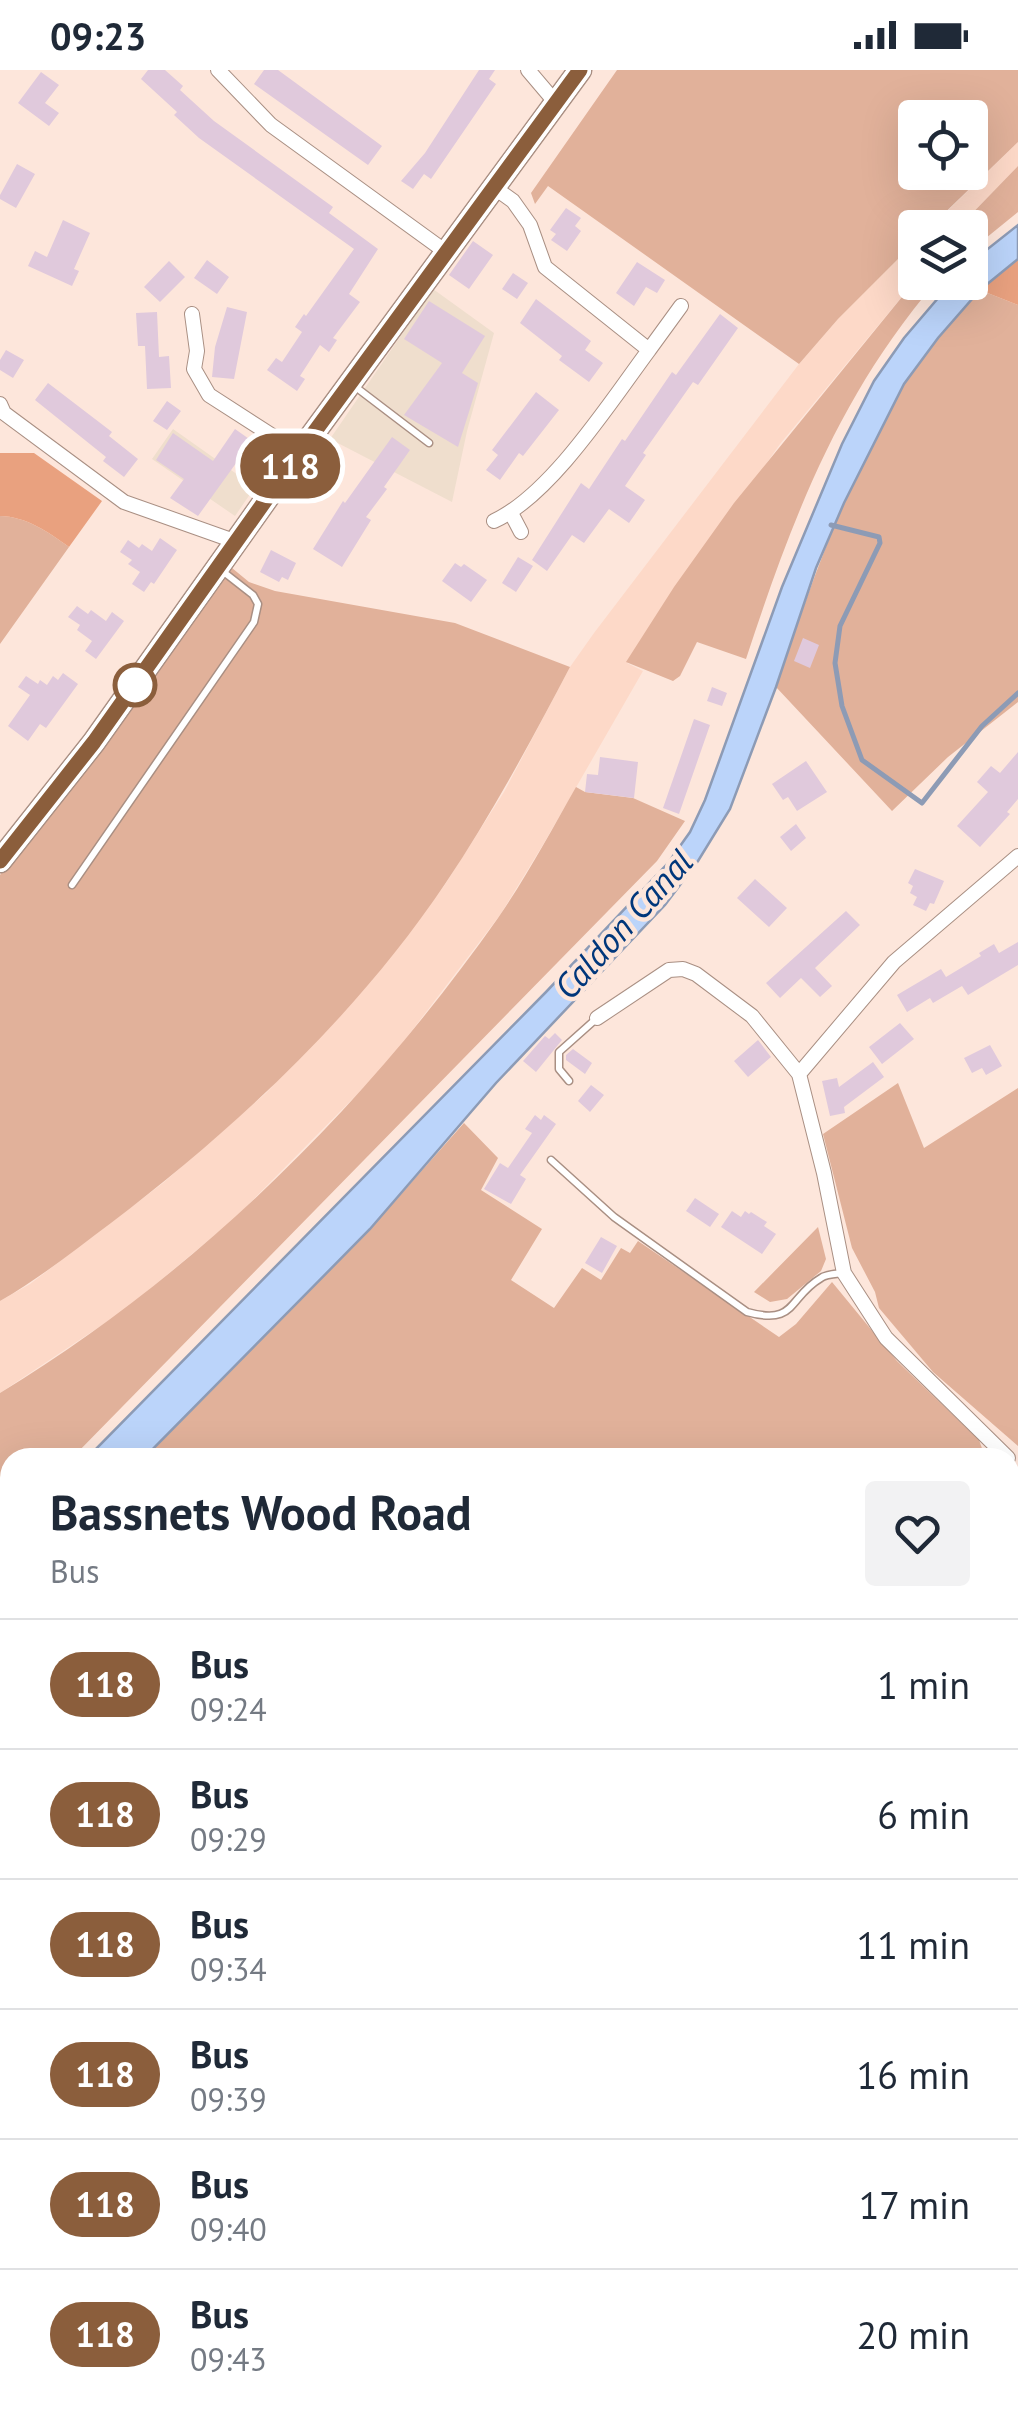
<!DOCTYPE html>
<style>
body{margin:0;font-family:"PT Sans",sans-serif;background:#f2f2f3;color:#1f2937;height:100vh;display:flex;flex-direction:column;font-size:38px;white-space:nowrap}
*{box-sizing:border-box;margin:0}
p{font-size:32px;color:#747a83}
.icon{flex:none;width:55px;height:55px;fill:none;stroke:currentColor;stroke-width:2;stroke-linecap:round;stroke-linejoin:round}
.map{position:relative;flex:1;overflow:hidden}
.drawer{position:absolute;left:0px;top:1378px;width:1020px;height:972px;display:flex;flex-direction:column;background:#fff;border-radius:30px 30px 0 0;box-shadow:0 10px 40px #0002}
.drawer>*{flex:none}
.badge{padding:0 20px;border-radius:32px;font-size:35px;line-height:65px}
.tools{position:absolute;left:898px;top:30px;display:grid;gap:20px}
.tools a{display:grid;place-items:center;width:90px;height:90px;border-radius:10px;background:#fff;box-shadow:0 10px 40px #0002;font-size:50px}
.map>.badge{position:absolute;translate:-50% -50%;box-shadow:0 0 0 5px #fff}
.round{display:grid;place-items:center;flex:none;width:105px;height:105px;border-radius:10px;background:#f2f2f3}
.summary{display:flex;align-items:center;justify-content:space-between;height:170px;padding:0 50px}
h1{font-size:48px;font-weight:600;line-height:75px}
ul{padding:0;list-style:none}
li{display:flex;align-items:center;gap:30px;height:130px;padding:0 50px;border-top:2px solid #e0e1e3}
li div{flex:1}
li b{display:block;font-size:38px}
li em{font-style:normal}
li .badge{min-width:110px;font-weight:700;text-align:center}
.status{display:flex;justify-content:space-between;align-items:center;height:70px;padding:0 50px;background:#fff;direction:ltr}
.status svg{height:28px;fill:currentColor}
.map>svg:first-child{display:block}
.commercial{fill:#efdecd}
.built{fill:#fdd9c8}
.green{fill:#e1b19a;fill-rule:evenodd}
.forest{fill:#e9a17f}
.water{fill:#bbd4fa;stroke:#8d9bb5;stroke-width:2.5}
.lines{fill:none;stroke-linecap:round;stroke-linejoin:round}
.stream{stroke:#8d9bb5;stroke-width:5}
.building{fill:#e0c9dc}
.service-casing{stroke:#a98f83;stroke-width:9}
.minor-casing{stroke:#a98f83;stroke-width:16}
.tertiary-casing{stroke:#a98f83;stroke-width:20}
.trunk-casing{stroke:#a98f83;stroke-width:25}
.service{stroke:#fff;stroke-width:6}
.minor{stroke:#fff;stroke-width:14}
.tertiary{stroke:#fff;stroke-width:18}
.trunk{stroke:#fff;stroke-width:22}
.line-casing{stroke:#fff;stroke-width:22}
.line{stroke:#8b5e3c;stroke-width:15}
.stop-dot{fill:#fff;stroke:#8b5e3c;stroke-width:5}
.labels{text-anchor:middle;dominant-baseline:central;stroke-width:9;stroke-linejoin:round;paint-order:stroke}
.water-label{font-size:35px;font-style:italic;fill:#00377b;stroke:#fde6db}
</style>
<div class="status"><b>09:23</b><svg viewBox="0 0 49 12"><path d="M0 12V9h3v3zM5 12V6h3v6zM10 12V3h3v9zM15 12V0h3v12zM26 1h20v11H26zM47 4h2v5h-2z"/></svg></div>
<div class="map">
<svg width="1018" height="2349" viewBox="0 0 1018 2349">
<rect width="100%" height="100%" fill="#fde6db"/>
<path class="commercial" d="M433,219l61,44 -27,98 -15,71 -122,-63z
M173,359l82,58 -20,29 -83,-57z
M1010,1717l8,7v164l-8,4z"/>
<path class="built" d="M1018,72v24l-59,61 -29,1z
M915,172v39l-135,163 -153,219 16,8 -99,172 -44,72 -115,151 -151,153 -108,90 -126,84v-92l30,-17 133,-101 103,-90 104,-111 74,-96 60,-94 66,-125 24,-34 205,-269 39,-45z"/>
<path class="green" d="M617,0h401v72l-88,85 -15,1v14l-77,77 -39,45 -251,-178 -13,18 -4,-11zM915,48h55v54h-55z
M1018,96v46l-48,39v-23l-11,-1z
M915,211l20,2c-97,114 -143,236 -189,376l-49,-17 -17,34 -7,5 -47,-19 48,-75 60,-84z
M980,220l38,15v397l-70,55 -56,54 -116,-124c35,-104 71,-207 128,-302 20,-35 50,-65 76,-95z
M0,446c25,0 50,17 69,31l-69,97z
M232,498l17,14 26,9 180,32 115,44c-39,74 -78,147 -125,217 -88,131 -208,243 -334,339 -36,27 -71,55 -111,78v-426z
M576,717l9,5 48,6 52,23 -28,40 -584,596 -63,1v63l-10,10v-138c197,-120 365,-286 498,-475 29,-42 53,-87 78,-131z
M898,1013l26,65 94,-60v358l-85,-74 -54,-64 -4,-16 -23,-44 -29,-114z
M464,1053l34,35 -17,32 61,39 -31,51 43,28 28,-40 19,12 20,-32 9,5 8,-12 141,96 17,-13 36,-42 65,79 82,79 6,17 -840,1 225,-229z
M818,1157l8,32 -5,12 -34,28 -17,3 -16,-10z
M1010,1408l8,6v310l-8,-7z
M10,1514v656l-10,6v-652z
M1010,2074l8,6v269h-389l-11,-9h392z
M10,2306v34h314l-1,8 -323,1v-36z
M418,2340h136v9h-132z"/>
<path class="forest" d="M1018,189v46l-38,-15z
M0,383h34l68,48 -33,46c-19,-14 -44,-31 -69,-31z"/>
<path class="water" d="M1018,155v34l-38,31 -42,48 -34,46 -60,119 -28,65 -40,119 -46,122 -32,52 -33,44 -169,178 -126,146 -225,228h-57l458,-465 122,-129 22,-31 15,-32 77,-213 60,-143 32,-63 30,-43 47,-55 19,-1v-19z
M10,1467v47l-10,10v-46z"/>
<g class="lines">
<path class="stream" d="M831,455l48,12 1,6 -40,83 -5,37 7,43 20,54 60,43 60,-77 36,-33"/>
</g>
<path class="building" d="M148,0h17l18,16 -3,4 34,31 119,86 -4,6 49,36 -29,45 11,8 -27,36 4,2 -8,12 -9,-7 -20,31 5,3 -8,12 -30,-21 9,-12 6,4 20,-30 -7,-5 9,-13 2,2 48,-67 -155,-111 -25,-23 3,-3 -36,-33z
M264,0h14l104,76 -14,19 -114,-81z
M479,0h16l-6,9 7,5 -65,95 -7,-5 -11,15 -12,-8 24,-28z
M41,2l18,13 -14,18 14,10 -10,13 -31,-23z
M17,94l18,10 -19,34 -16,-9v-4z
M566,138l15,10 -6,8 6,5 -14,20 -16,-11 5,-6 -6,-4z
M63,150l27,13 -16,36 5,2 -7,15 -44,-20 7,-15 12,6z
M473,171l20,14 -24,34 -20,-14z
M207,190l22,17 -12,17 -23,-16z
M169,191l16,16 -25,25 -16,-15z
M637,192l28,18 -8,13 -11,-6 -12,19 -18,-13z
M513,203l15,10 -11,16 -15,-10z
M536,229l55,42 -6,9 18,13 -14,19 -30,-22 3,-4 -42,-33z
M429,231l56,35 -23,37 16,10 -20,64 -54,-32 38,-52 -38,-24z
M227,237l20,5 -13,67 -22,-2 3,-30z
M157,242l2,45 10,-1 2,32 -24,1 -2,-43h-7l-2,-33z
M720,244l18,14 -40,57 -5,-3 -50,71 3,2 -21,31 20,14 -16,23 -20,-14 -25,34 -12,-8 -25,36 -15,-11 49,-77 8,6 33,-50 3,2 47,-69 4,3z
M6,280l18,10 -11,18 -13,-8v-10z
M48,313l64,49 -3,4 29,23 -14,18 -21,-16 3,-4 -71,-57z
M536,322l23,18 -36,46 -4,-3 -19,27 -14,-10 12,-15 -6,-5z
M167,331l14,10 -14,19 -14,-9z
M235,359l17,12 -54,75 -28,-18 14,-19 -28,-19 17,-27 40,28z
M392,367l18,13 -26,37 3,2 -21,28 5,3 -29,47 -29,-18 30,-48 2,2z
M160,468l17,12 -23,34 -3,-2 -7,10 -12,-8 8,-12 -12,-8 4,-4 -12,-8 8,-12 11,8 3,-4 10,7z
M271,480l25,13 -8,17 -6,-3 -3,5 -19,-10z
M518,487l15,9 -17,26 -14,-9z
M455,493l6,4 3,-3 23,16 -16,22 -29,-21z
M77,536l11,8 3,-4 15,11 6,-9 12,9 -28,38 -11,-8 7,-10 -15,-11 3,-5 -12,-8z
M803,568l16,7 -9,23 -16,-7z
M63,603l15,11 -32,44 -6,-4 -12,17 -20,-15 22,-31 -12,-8 8,-11 12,8 2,-4 7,5 6,-9 5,4z
M712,617l15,6 -5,13 -15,-5z
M694,649l16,6 -31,89 -16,-6z
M1018,682v47l-11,13 3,2 -30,33 -23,-21 31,-34 -11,-10 14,-16 9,7z
M600,687l38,5 -4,36 -49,-6 2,-18 11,1z
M806,691l21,31 -30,19 -9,-14 -5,3 -11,-16z
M796,754l10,14 -15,13 -11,-14z
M915,799l29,12 -10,23 -4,-1 -4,8 -13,-6 4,-8 -7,-4 3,-7 -5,-3z
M755,809l32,29 -18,19 -32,-29z
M846,841l14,14 -45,43 17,18 -12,11 -19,-19 -21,20 -14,-15z
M1018,872v23l-50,30 -6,-9 -29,17 -3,-5 -23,14 -10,-17 44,-26 5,8 35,-21 -2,-3 15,-9 5,9z
M900,953l14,16 -32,25 -13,-17z
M555,963l7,7 -26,32 -13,-11 22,-25 4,3z
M758,970l13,17 -23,20 -14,-16z
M990,975l12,21 -16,9 -4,-7 -10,5 -8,-15z
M573,979l19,14 -7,11 -19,-14v-5z
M873,992l11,15 -40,30 1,6 -15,3 -8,-35 15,-3 2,9z
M591,1015l13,10 -14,17 -12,-11z
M535,1045l6,5 3,-5 12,9 -36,51 6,4 -15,25 -27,-15 16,-26 8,5 24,-35 -7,-4z
M695,1128l24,16 -9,13 -24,-16z
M732,1141l9,6 4,-6 4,3 2,-2 16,10 -3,4 12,8 -14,20 -41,-27z
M601,1167l16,9 -15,27 -17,-10z"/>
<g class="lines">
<defs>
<path id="service" d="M353,315l76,58
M72,815l182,-263 4,-18 -5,-9 -32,-25
M569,1011l-10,-12v-17l37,-33
M551,1090l63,57 133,95c50,14 41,-15 74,-34 5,-4 16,-4 23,-5"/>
<path id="minor" d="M218,0l53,55 175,127
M528,0l28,33
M192,244l5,37 -3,18 15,26 90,58
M649,280l32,-44
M0,334l4,9 120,89 113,40
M511,443l10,19
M494,451c57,-26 117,-120 155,-171l-104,-83 -15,-42 -17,-24 -18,-13
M597,948l72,-48 14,-1 13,5 56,42 47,58 25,99 20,100 42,65 122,120
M799,1004l95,-112 124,-106"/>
<path id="tertiary" d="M1010,1910l8,-5
M0,2297l10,-7"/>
<path id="trunk" d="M0,791l94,-119 205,-289 281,-383"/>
</defs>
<use href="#service" class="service-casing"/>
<use href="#minor" class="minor-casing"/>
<use href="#tertiary" class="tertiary-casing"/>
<use href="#trunk" class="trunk-casing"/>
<use href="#service" class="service"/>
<use href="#minor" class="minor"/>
<use href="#tertiary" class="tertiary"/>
<use href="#trunk" class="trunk"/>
</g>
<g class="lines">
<defs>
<path id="line" d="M0,791l94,-119 205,-289 281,-383"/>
</defs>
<use href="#line" class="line-casing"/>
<use href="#line" class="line"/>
</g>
<circle class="stop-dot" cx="135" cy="615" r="20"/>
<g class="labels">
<g class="water-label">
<text transform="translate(623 854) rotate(-48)">Caldon Canal</text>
</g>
</g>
</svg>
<div class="tools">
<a><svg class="icon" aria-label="locate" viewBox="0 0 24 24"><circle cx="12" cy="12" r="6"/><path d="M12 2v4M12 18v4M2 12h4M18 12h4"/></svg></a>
<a><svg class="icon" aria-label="layers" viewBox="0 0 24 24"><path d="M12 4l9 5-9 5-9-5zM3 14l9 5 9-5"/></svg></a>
</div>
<b class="badge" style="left:290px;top:396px;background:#8b5e3c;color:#fff">118</b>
<section class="drawer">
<div class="summary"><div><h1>Bassnets Wood Road</h1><p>Bus</p></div><a class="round"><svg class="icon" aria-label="heart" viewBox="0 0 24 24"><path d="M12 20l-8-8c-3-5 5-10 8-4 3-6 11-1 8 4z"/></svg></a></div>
<ul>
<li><span class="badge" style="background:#8b5e3c;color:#fff">118</span><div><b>Bus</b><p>09:24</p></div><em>1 min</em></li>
<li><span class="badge" style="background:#8b5e3c;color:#fff">118</span><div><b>Bus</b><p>09:29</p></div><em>6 min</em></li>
<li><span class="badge" style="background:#8b5e3c;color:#fff">118</span><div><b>Bus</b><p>09:34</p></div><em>11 min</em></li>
<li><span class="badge" style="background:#8b5e3c;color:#fff">118</span><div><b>Bus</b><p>09:39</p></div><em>16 min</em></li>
<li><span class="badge" style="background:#8b5e3c;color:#fff">118</span><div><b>Bus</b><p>09:40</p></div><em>17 min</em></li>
<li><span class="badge" style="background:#8b5e3c;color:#fff">118</span><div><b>Bus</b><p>09:43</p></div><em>20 min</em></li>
</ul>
</section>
</div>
